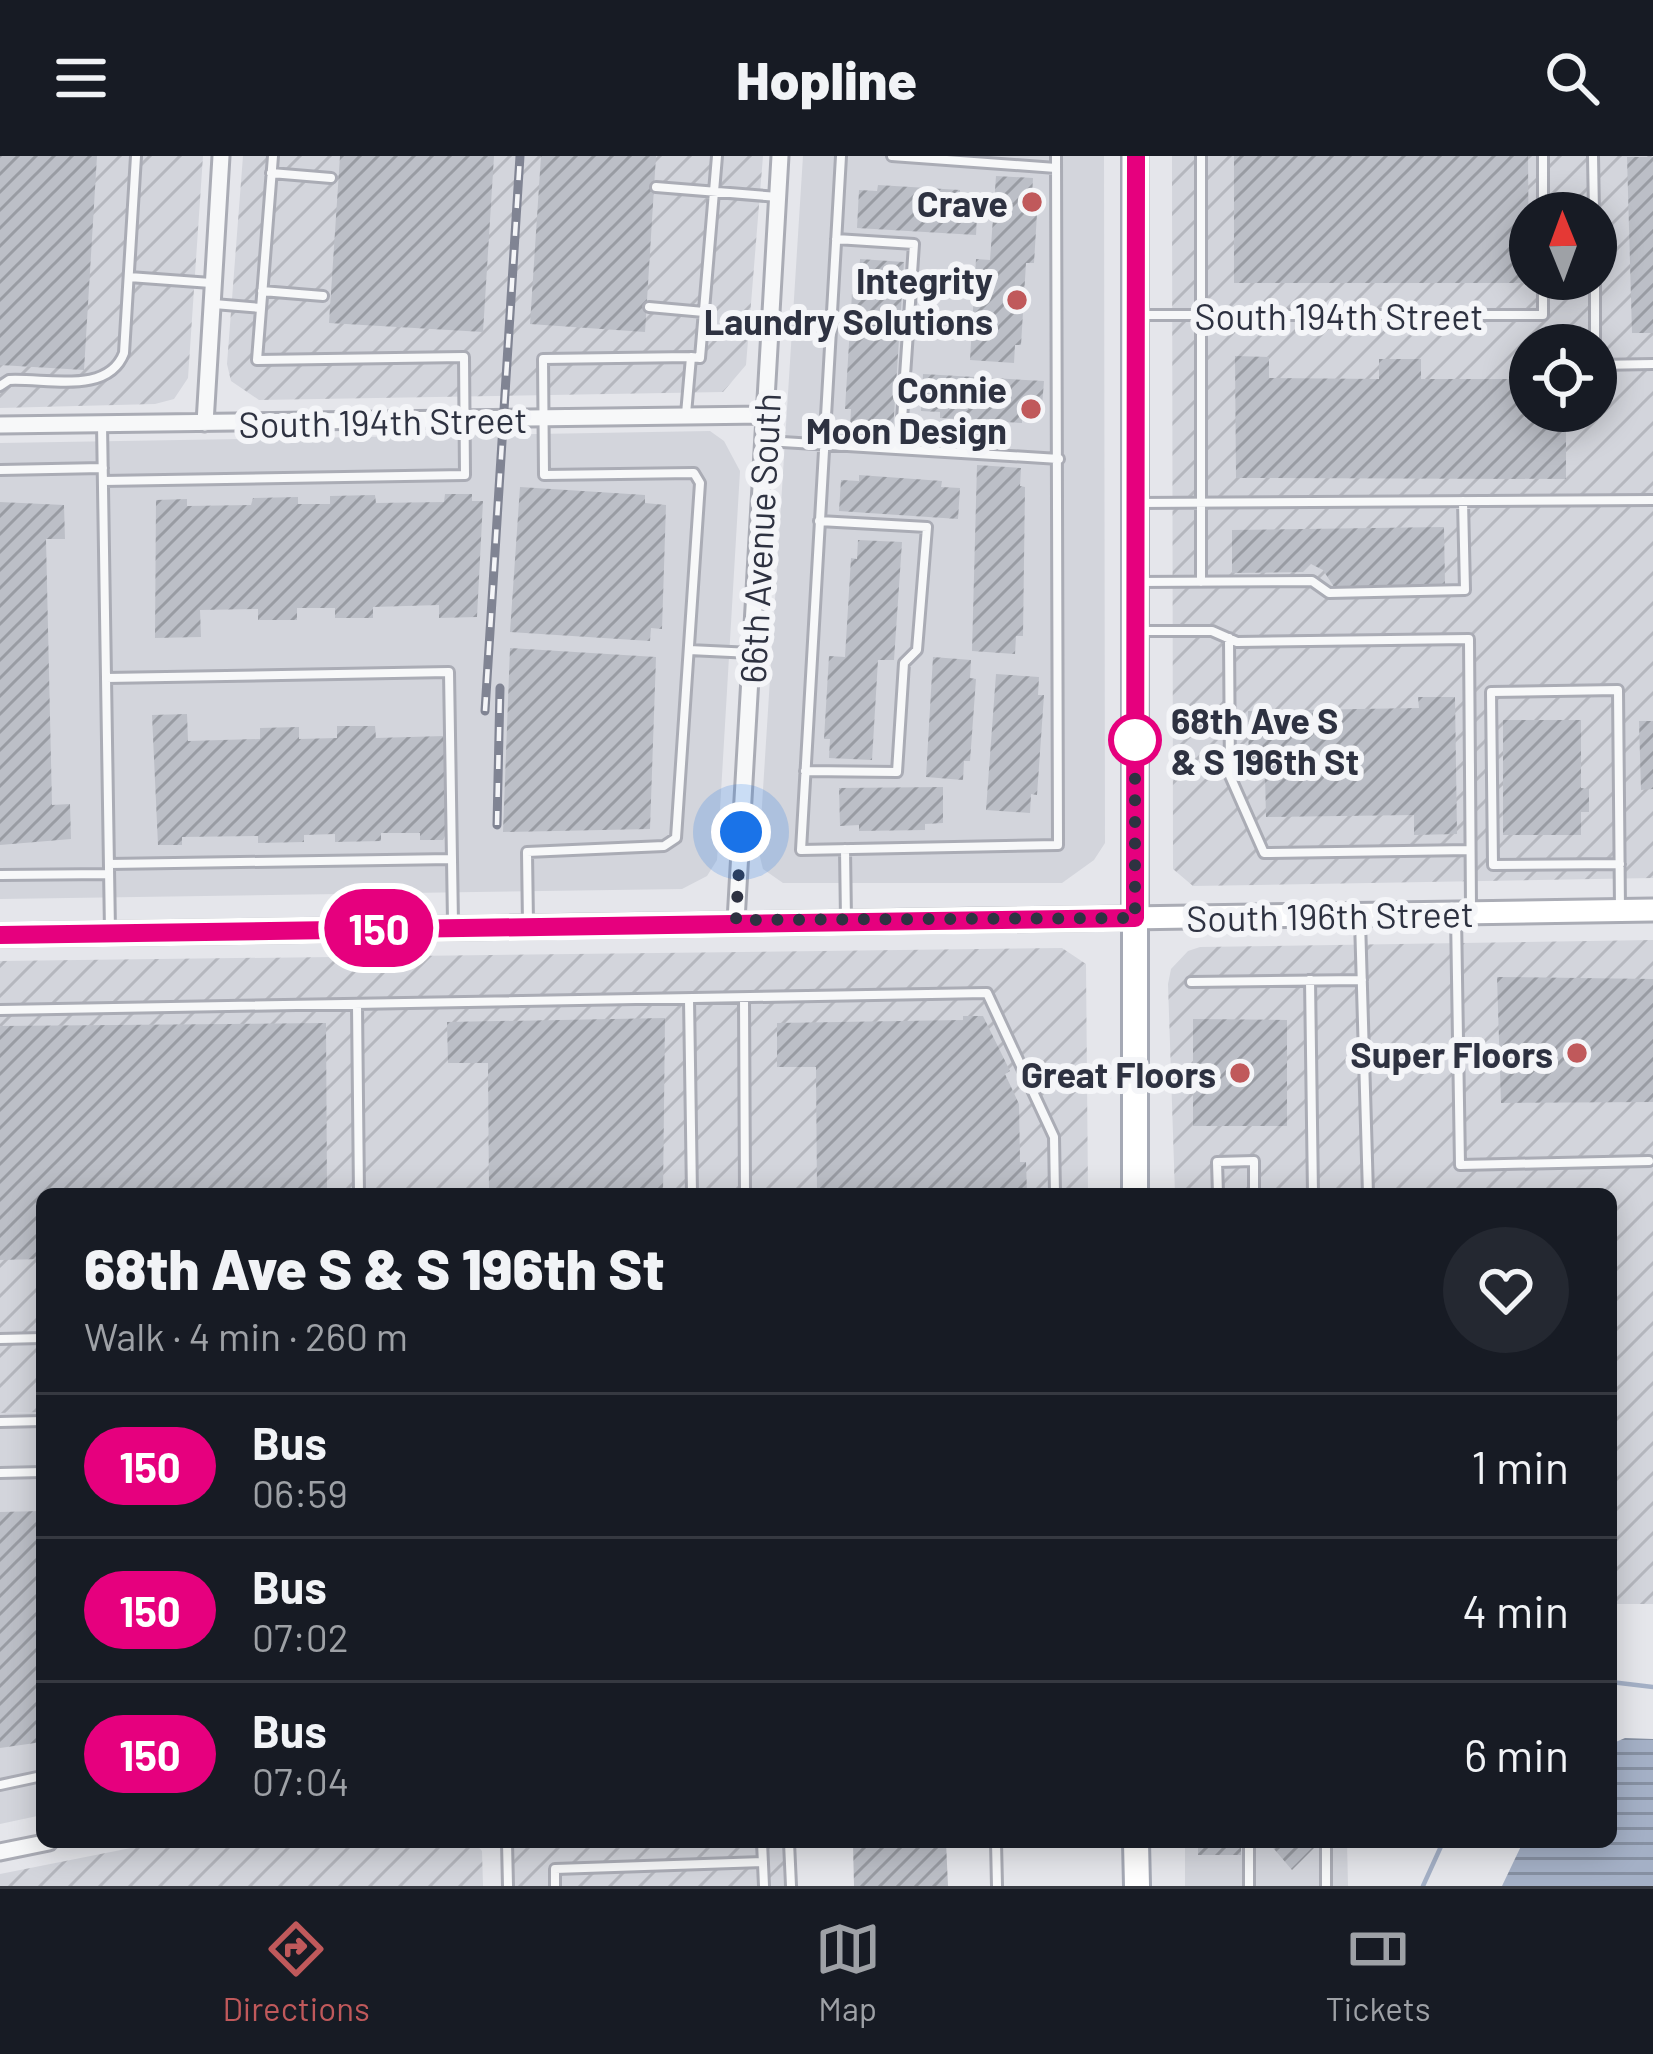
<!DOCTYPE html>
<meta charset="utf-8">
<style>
body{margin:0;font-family:Barlow,sans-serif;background:#242831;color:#f1f3f6;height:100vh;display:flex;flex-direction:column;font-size:45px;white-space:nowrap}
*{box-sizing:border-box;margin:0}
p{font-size:39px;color:#9ea1a6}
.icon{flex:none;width:66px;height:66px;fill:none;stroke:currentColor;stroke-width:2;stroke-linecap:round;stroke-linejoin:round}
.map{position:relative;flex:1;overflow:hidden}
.details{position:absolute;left:36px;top:1032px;width:1581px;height:660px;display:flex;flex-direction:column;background:#171b24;border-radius:18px;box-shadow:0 6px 30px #0003}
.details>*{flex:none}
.badge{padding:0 24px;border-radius:39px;font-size:42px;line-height:78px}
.needle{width:78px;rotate:359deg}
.buttons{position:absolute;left:1509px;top:36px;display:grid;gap:24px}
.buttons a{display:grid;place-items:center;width:108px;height:108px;border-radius:50%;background:#171b24;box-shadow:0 6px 30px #0003;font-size:60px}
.you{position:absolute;width:60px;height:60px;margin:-30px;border:9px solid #fff;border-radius:50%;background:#1a73e8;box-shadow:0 0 0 18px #1a73e833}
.map>.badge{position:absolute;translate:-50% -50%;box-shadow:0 0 0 6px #fff}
.round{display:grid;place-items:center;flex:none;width:126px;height:126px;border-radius:63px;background:#242831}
.overview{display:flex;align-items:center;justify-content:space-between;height:204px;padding:0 48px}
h1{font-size:57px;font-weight:800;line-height:90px}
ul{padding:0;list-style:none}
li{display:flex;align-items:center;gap:36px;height:144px;padding:0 48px;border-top:3px solid #363941}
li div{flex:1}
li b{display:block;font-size:45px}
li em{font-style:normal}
li .badge{min-width:132px;font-weight:700;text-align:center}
header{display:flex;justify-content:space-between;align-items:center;height:156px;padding:0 48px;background:#171b24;font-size:54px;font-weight:800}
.menu{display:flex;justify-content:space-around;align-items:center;height:168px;border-top:3px solid #363941;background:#171b24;font-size:33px;color:#9ea1a6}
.menu a{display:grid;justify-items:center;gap:6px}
.menu .active{color:#c0595b}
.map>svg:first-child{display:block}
.built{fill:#d3d5dc}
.industrial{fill:url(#industrial-furrows);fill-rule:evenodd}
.water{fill:url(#water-rules)}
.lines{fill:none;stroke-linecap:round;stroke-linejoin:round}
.stream{stroke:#a4b0c6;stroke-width:4.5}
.building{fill:url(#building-hatch)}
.lane-casing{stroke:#aaacb5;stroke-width:14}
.street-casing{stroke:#aaacb5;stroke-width:21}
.secondary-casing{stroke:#aaacb5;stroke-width:27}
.primary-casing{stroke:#a5a9b5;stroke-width:30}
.lane{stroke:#f7f8f9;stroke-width:8}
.street{stroke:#f7f8f9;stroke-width:15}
.secondary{stroke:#fff;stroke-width:21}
.primary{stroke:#fff;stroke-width:24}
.rail-casing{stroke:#808493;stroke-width:9}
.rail{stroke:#f4f5f8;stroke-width:4.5;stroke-dasharray:14;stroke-linecap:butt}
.line-casing{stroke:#fff;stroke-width:27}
.line{stroke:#e6007e;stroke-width:18}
.walk{stroke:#2e3241;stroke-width:12;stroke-dasharray:0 21.6}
.poi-dot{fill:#c0595b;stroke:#f4f5f8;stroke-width:4.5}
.stop-dot{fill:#fff;stroke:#e6007e;stroke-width:6}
.labels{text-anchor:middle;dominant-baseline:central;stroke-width:12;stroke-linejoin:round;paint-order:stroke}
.poi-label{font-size:36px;font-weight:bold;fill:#2e3241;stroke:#f4f5f8;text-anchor:end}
.street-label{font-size:36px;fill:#2e3241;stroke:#f4f5f8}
.stop-label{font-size:36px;font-weight:bold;fill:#2e3241;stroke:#f4f5f8;text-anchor:start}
</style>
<header><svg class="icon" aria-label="menu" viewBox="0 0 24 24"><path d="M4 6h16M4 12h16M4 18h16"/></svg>Hopline<svg class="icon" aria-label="search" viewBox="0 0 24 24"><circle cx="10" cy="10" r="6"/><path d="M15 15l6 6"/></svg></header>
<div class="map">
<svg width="1653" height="1730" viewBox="0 0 1653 1730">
<defs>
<pattern id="industrial-furrows" width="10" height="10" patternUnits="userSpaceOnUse" patternTransform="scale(3)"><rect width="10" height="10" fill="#d3d5dc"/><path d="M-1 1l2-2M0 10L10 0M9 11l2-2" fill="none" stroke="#b5b7be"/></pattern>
<pattern id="water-rules" width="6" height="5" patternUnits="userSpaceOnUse" patternTransform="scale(3)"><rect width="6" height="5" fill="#a4b0c6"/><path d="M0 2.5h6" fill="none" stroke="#8690a2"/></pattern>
<pattern id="building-hatch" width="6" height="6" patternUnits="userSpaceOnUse" patternTransform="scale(3)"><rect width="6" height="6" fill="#bcbfc7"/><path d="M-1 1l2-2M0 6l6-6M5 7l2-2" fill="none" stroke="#999ca3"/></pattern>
</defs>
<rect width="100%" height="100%" fill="#e5e6eb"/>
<path class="built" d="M803,0h301l1,687 -11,17 -32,23h-279l-20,-14 -4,-16z
M710,275l14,10 16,30 -23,389 -10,16 -25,13 -682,10v-456z
M42,1256v403l-42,9v-411z
M1185,1686h162l1,44h-163z"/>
<path class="industrial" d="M0,0h203l-15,222 -14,21 -19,5 -155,4z
M243,0h520l-17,209 -23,27 -464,8 -28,-19 -4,-17z
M1172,0h481v722l-460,8 -20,-17zM1530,57h66v66h-66zM1530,189h66v66h-66z
M1653,784v664h-42v-410h-436l-7,-210 3,-15 17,-18 12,-4z
M1062,792l24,16 2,230h-1046v218l-42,1v-452z
M161,1686h313l8,9 1,35h-483v-12z
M518,1686h265l1,44h-272l-2,-32z"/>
<path class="water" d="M1625,1582l28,1v147h-151l21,-44h88v-98z"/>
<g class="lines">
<path class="stream" d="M1611,1526l42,5
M1423,1730l20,-44"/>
</g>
<path class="building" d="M0,0h97l-13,214 -84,-5z
M340,0h154l-11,176 -154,-9z
M541,0h115l-11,176 -115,-8z
M1234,0h294l1,127h-295z
M1627,1h26v176h-21z
M996,20l37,2 -1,19h6l-4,66h-8l-5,82h-6l-1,18 -44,-3 6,-101 14,1z
M878,29l82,5v7l18,1 -2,37 -119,-7 2,-38 18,1z
M860,103l44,3 -11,169 -43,-3 1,-19h-6l8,-132h6z
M1235,200l34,1v21l110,1v-20h42v20h109v32h36v68l-330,-1z
M923,218l121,7 -3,37 -19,-1v6l-82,-5v-6l-19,-1z
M977,309l44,3 -1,18 5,1 -2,149h-7l-1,18 -43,-3z
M859,319l83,6 -1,6 19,1 -2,31 -119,-8 2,-31 18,1z
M520,331l125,8v8l21,2 -4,124 -11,-1 -1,13 -140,-9z
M445,338h27v7h11l-6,116 -38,1v-13l-66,2v11h-38v-10h-38v12h-39v-11l-58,1 1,27 -46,1 1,-138 31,-1v7l64,-1 2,-7 45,-1v7h32v-8l45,-1 1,8 68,-1z
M0,346l64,3 1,34h-19l6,266 18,-1 1,35 -71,6z
M1444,371l1,58 -111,2 -11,-17 -12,-6 -8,8 -71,1v-43z
M858,384l44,2 -8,118h-16l-6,100 -43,-2 1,-19h-6l5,-83 16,1 6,-99 6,1z
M510,492l146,9 -6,172 -147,3z
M933,501l38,3 -1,18 6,1 -6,82h-6l-1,19 -37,-3z
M996,518l43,3 -1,18h6l-7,100 -6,-1 -1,19 -44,-3z
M1418,541h37l2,137 -43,1v-20l-148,2 -1,-43h-16l-1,-63 171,-3z
M187,558l1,27 72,-2v-11l39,-1v12l38,-1v-12h38l1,12 68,-2 3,96 -4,8h-23v-7h-39v8l-46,1v-8l-31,1v7l-46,1v-7l-76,1v8h-24l-6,-130z
M1503,564h78v68l8,1v23h-8v23h-78z
M1639,565h14v68l-12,1z
M943,631v36l-18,1v6l-66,1v-6l-19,1 -1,-38z
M1497,821l156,2v123l-152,1z
M963,860h20l27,55 -5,3 14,30 1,58h6l1,32h-210l-1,-127h-39v-44l186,-3z
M665,862l-2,176h-174l-1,-131h-40l-1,-41z
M1193,863l94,1v106h-94z
M326,867l1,171h-285v65l-42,1v-234z
M42,1355v231l-42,6v-236z
M946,1686l2,44h-94l-1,-42z
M1198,1686h43v13h-43z
M1268,1686h52l-28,28z"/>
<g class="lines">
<defs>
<path id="lane" d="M841,0l-40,694 257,-5 -2,-689
M892,0l164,12
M1201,0v426
M1543,0v57
M1593,0l1,57
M271,17l60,5
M656,31l122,10
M836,83l78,5 -14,205
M129,121l82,6
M1595,123v66
M262,135l61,5
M214,148l47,4
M649,151l55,5
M1137,159h406v-36
M1596,209l57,-1
M0,230l9,-6c39,-2 99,15 115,-27l12,-197
M686,258l5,-57 9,1 17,-202
M102,268l8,507
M766,285l293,18
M0,314l103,-2
M103,325l362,-6 -1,-118 -207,3 16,-204
M1137,347l516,-3
M1137,426l175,-1 17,12 136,-3 -2,-89
M1137,475h75l25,11 232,-3 2,268
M1229,482l1,138 34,77 206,-3
M689,494l63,3
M106,522l343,-6 4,250
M805,615l92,1 7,-109 13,-13 10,-123 -108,-6
M845,693l1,71
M109,708l343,-5
M1620,708l-127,1 -2,-173 127,-2 2,219
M0,719l109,-1
M1456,759l4,250 189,-4
M1360,764l8,274
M528,768l-1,-72 137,-6 12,-8 24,-355 -6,-10 -150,2 -1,-116 148,-2
M1310,824l3,214
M1191,826l171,-2
M744,842l1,196
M689,843l3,195
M357,849l2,189
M0,854l987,-17 67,144 1,57
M1218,1038l-1,-32 37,-1v33
M0,1183l42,-1
M0,1266l42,-1
M0,1317l42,-1
M0,1629l42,-9
M507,1686l1,44
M762,1686l2,44
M789,1686l2,44
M996,1686l1,44
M1249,1686v44
M1326,1686v44
M555,1730v-17l208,-7"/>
<path id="street" d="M205,267l16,-267
M0,269l766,-10
M736,765l44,-765
M0,1696l49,-10"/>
<path id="secondary" d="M0,779l1653,-25"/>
<path id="primary" d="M1135,1038v-1038
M1136,1686l1,44"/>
</defs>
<use href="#lane" class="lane-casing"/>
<use href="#street" class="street-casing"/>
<use href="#secondary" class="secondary-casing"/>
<use href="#primary" class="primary-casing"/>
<use href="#lane" class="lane"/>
<use href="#street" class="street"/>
<use href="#secondary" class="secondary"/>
<use href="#primary" class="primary"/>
<defs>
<path id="rail" d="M485,555l35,-555
M497,669l3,-137"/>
</defs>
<use href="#rail" class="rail-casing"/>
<use href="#rail" class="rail"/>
</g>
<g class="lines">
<defs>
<path id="line" d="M0,779l1135,-17 1,-762"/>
</defs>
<use href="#line" class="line-casing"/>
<use href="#line" class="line"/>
<path class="walk" d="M741,676l-5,88 399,-2v-178"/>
</g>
<g class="poi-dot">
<circle cx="1032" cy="46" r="12"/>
<circle cx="1017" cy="144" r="12"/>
<circle cx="1031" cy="253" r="12"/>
<circle cx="1577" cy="897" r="12"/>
<circle cx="1240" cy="917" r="12"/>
</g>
<circle class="stop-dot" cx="1135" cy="584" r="24"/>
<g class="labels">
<g class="poi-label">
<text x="1008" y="46">Crave</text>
<text x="993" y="123">Integrity<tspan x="993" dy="41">Laundry Solutions</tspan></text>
<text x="1007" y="232">Connie<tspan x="1007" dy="41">Moon Design</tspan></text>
<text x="1553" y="897">Super Floors</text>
<text x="1216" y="917">Great Floors</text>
</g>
<g class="street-label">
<text x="1339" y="159">South 194th Street</text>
<text transform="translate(383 265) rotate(-1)">South 194th Street</text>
<text transform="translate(759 382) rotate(-87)">66th Avenue South</text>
<text transform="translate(1330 759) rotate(-1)">South 196th Street</text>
</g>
<g class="stop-label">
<text x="1171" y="563">68th Ave S<tspan x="1171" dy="41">&amp; S 196th St</tspan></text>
</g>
</g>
</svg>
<div class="buttons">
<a><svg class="needle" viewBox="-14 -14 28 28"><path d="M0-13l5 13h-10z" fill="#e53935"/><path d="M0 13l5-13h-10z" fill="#9ea1a6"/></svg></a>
<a><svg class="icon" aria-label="locate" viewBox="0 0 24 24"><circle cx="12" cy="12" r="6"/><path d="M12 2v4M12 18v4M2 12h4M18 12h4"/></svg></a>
</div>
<div class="you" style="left:741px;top:676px"></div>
<b class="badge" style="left:379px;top:772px;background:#e6007e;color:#fff">150</b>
<section class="details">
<div class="overview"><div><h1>68th Ave S &amp; S 196th St</h1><p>Walk · 4 min · 260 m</p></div><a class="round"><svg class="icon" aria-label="heart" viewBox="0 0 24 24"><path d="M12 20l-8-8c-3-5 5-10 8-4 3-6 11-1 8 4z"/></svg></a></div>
<ul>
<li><span class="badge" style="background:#e6007e;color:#fff">150</span><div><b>Bus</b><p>06:59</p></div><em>1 min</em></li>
<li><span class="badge" style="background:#e6007e;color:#fff">150</span><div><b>Bus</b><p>07:02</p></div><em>4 min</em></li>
<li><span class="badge" style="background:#e6007e;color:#fff">150</span><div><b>Bus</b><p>07:04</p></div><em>6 min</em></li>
</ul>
</section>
</div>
<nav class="menu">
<a class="active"><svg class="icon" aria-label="directions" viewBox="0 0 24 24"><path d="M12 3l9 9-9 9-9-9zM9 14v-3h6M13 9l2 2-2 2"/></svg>Directions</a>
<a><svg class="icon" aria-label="map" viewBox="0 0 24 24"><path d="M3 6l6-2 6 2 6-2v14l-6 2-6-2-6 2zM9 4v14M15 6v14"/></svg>Map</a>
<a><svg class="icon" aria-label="tickets" viewBox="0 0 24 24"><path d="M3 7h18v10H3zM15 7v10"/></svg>Tickets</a>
</nav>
